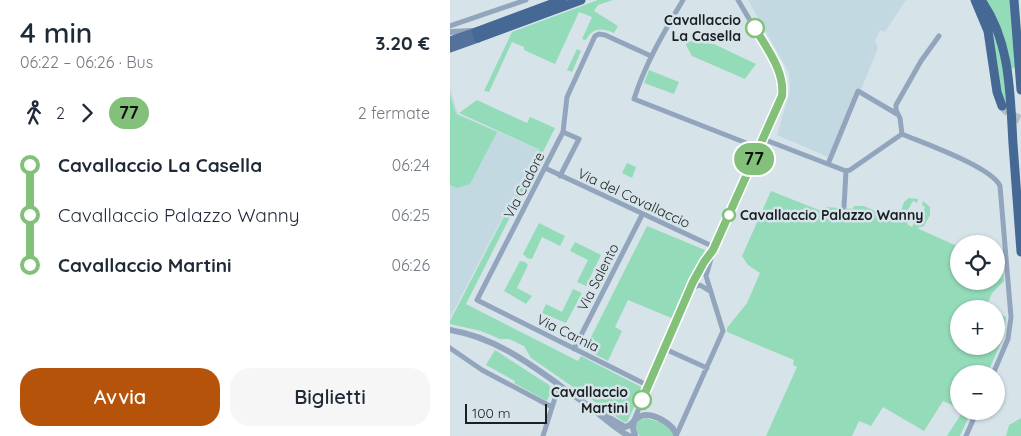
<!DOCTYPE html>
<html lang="it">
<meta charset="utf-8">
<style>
body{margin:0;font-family:Quicksand,sans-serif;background:#f6f6f7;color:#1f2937;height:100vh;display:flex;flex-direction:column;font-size:19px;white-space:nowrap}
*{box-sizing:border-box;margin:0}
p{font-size:16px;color:#747a83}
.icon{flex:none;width:28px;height:28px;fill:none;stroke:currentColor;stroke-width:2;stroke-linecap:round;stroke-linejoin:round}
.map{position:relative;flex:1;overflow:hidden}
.side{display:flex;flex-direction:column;background:#fff;width:450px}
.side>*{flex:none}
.badge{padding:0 10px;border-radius:16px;font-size:18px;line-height:32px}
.fabs{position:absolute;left:500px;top:235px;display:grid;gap:10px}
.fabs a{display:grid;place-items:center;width:55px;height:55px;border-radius:50%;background:#fff;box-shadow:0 1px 4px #0004;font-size:25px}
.scale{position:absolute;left:15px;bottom:12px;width:82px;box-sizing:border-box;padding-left:5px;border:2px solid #1a1f21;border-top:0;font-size:14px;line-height:18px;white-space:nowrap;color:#1a1f21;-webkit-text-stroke:4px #d6e4ea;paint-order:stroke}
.map>.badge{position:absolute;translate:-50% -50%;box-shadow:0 0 0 2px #fff}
.legs{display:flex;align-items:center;gap:8px;height:55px;padding:0 20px;font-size:16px}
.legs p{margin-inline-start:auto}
.head{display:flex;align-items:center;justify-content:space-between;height:85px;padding:0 20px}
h1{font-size:28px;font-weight:600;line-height:38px}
.action{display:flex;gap:10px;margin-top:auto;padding:10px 20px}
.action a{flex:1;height:58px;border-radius:20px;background:#b45309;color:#fff;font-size:20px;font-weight:600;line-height:58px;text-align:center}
.action a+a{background:#f6f6f7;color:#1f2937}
ul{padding:0 20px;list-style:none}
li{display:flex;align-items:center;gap:18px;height:50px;font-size:19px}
li i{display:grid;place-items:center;width:8px;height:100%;margin:0 6px;background:currentColor}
li i::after{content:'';width:12px;height:12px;margin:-6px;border:4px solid;border-radius:50%;background:#fff}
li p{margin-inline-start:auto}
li:first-child i{background:linear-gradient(#0000 50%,currentColor 0)}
li:last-child i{background:linear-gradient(currentColor 50%,#0000 0)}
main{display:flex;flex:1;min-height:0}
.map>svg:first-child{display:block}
.built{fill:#c3d9e2}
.green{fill:#93dbb9}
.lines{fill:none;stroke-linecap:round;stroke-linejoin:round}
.trunk-tunnel{stroke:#b0bdc2;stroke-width:9;stroke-dasharray:9 4.5;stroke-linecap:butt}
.minor{stroke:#93a5bc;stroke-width:5}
.tertiary{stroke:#93a5bc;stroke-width:6}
.primary{stroke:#52729b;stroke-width:9}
.trunk{stroke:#466894;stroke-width:9}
.line-1-casing{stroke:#fff;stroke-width:11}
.line-1{stroke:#83c17b;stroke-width:8}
.stop-1-dot{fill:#fff;stroke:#83c17b;stroke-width:2.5}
.labels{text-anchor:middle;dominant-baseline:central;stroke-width:5;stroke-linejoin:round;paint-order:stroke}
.stop-label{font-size:14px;font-weight:bold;fill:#1a1f21;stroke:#d6e4ea;text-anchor:end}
.street-label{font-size:14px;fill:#1a1f21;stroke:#d6e4ea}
</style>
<main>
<section class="side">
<div class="head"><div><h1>4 min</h1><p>06:22 – 06:26 · Bus</p></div><b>3.20 €</b></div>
<div class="legs"><svg class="icon" aria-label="walk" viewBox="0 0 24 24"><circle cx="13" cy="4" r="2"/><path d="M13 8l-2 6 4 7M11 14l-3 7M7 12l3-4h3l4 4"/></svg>2<svg class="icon" aria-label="forward" viewBox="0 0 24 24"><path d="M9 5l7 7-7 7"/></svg><b class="badge" style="background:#83c17b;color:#111">77</b><p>2 fermate</p></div>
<ul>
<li><i style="color:#83c17b"></i><b>Cavallaccio La Casella</b><p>06:24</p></li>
<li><i style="color:#83c17b"></i><span>Cavallaccio Palazzo Wanny</span><p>06:25</p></li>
<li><i style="color:#83c17b"></i><b>Cavallaccio Martini</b><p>06:26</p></li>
</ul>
<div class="action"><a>Avvia</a><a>Biglietti</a></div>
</section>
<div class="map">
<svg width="571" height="436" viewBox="0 0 571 436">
<rect width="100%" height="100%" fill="#d6e4ea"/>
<path class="built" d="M298,0h158l-21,32 -5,-2 -5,11 3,7 -45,111 -56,-24 13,-45 -1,-17z
M0,88l8,26 80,35 -88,169z"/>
<path class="green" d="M148,0h15l-15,5 -4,6 24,15 -4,7c-12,-5 -21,-6 -28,7l-4,-1 10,-22 -13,-5 -24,52 -31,-14v-3l-12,-5 -23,50 -5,-1 28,-59z
M532,0h28l7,66 -7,4z
M539,22c13,26 15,55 18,83h-2l-4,-10z
M237,41l27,3 42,20 -11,15 -53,-23 -6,-11z
M127,49l4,2 -9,21 -5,-2z
M199,70l30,12 -5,12 -30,-11z
M0,95l6,19 41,18 -27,52 -13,4 -7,-3z
M27,100l50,23 3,-6 25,11 -89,176 112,57 3,-5 62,32 -16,34h-3l-93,-64 -7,-12 -15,-7h-9l-19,-8 -31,-7v-3l90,-174 -2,2 -79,-36z
M177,163l9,4 -4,11 -10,-5z
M321,191l53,21 1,-5 28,2 1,-3h10l39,17 -3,-9 4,-12 5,-4 9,1 -1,4 -4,-2 -7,12v6l3,2 -2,3 5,3 2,-4 4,1 3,-4 4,-13 -3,-2 1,-4 7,6v8l-6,11 -7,2 42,19v34h37v-29h6l2,29 -12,12 -6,15 2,1h-29v37h37v-33l10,4 -2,19 -17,38h-28v23l-10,-4 10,5v10l-16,-7 -19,30 -41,-24 -12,19 -12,-5 -7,15h-86l31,-69 -4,-2 1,-5 -67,-28v-4l20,-25 13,-30 -12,-8 -6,-9z
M89,223l26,13 -5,10 -18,-9 -10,22 -5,-1 -4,-4z
M197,226l58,24 -31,69 -46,-19 -13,27 7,4 -14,30 -23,-12z
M125,242l26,13 -15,31 -9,-4 11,-22 -18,-9z
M70,261l5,1 3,3 -11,23 15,8 -6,8 -22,-13z
M123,289l9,4 -16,30 -24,-10 4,-9 16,8z
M45,350l54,35 2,5 -4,11 -33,-18 1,-2 -29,-16z
M513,411h8l-11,25h-13z
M196,418c11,3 25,6 27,18h-33l-3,-3 -1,-9 4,-4z
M571,418v18h-15l3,-11z"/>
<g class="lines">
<path class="trunk-tunnel" d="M552,106l9,9 10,5"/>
<path class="minor" d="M233,0c-19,32 -38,64 -49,99l125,49
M0,26l76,-26
M113,132l4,-35 28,-61 4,-2 6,1 46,21
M452,134c21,9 90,33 98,52l11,131 -3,22 -15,35
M452,134l-2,-16 -4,-8v-5l25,-44 18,-25
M313,139l83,32
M378,164l30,-73 39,23
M95,168l169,79
M396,171l4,-1 52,-36
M110,176l19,-37 -16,-7 -86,168 172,86
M394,207l2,-36
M241,292l3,-5 6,-2 8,5
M0,348l32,22 70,37
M124,349l68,-134
M215,349l42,19
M184,420l59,-138 11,-20 9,-12 68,-154 1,-13 -4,-15 -40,-68
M93,436l16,-51
M226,436l47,-105 -17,-55 6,-21
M516,436l11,-25"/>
<path class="tertiary" d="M0,32l22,-1
M0,330c42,7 75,30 108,54 11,9 24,16 34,25 13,9 23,20 37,27
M153,414l22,13c8,-2 9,-8 16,-11 11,-4 34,8 35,20
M184,422l-1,6 2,8"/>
<path class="primary" d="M0,41l26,-9
M0,48l28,-10"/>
<path class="trunk" d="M525,0l13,31 9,61 5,14
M531,0c30,42 29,95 32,144 3,36 5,72 8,108
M564,0l7,90
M26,32l86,-32
M28,38l103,-38"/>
</g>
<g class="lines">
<defs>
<path id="line-1" d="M192,400l51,-118 11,-20 9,-12 69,-154c3,-25 -15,-47 -27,-68"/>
</defs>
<use href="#line-1" class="line-1-casing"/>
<use href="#line-1" class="line-1"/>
</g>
<g class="stop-1-dot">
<circle cx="305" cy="28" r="9"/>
<circle cx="279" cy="215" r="6"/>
<circle cx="192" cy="400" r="9"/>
</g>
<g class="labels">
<g class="stop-label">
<text x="291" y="20">Cavallaccio<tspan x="291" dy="16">La Casella</tspan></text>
<text x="290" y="215" text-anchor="start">Cavallaccio Palazzo Wanny</text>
<text x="178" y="392">Cavallaccio<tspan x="178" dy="16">Martini</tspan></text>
</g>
<g class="street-label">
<text transform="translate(74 185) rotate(-63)">Via Cadore</text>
<text transform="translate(184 198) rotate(25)">Via del Cavallaccio</text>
<text transform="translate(148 277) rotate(-63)">Via Salento</text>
<text transform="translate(118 333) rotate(26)">Via Carnia</text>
</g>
</g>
</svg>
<div class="fabs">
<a><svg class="icon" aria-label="locate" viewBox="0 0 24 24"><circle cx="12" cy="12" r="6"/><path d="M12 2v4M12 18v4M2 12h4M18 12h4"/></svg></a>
<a>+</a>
<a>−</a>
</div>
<div class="scale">100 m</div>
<b class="badge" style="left:304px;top:159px;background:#83c17b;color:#111">77</b>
</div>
</main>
